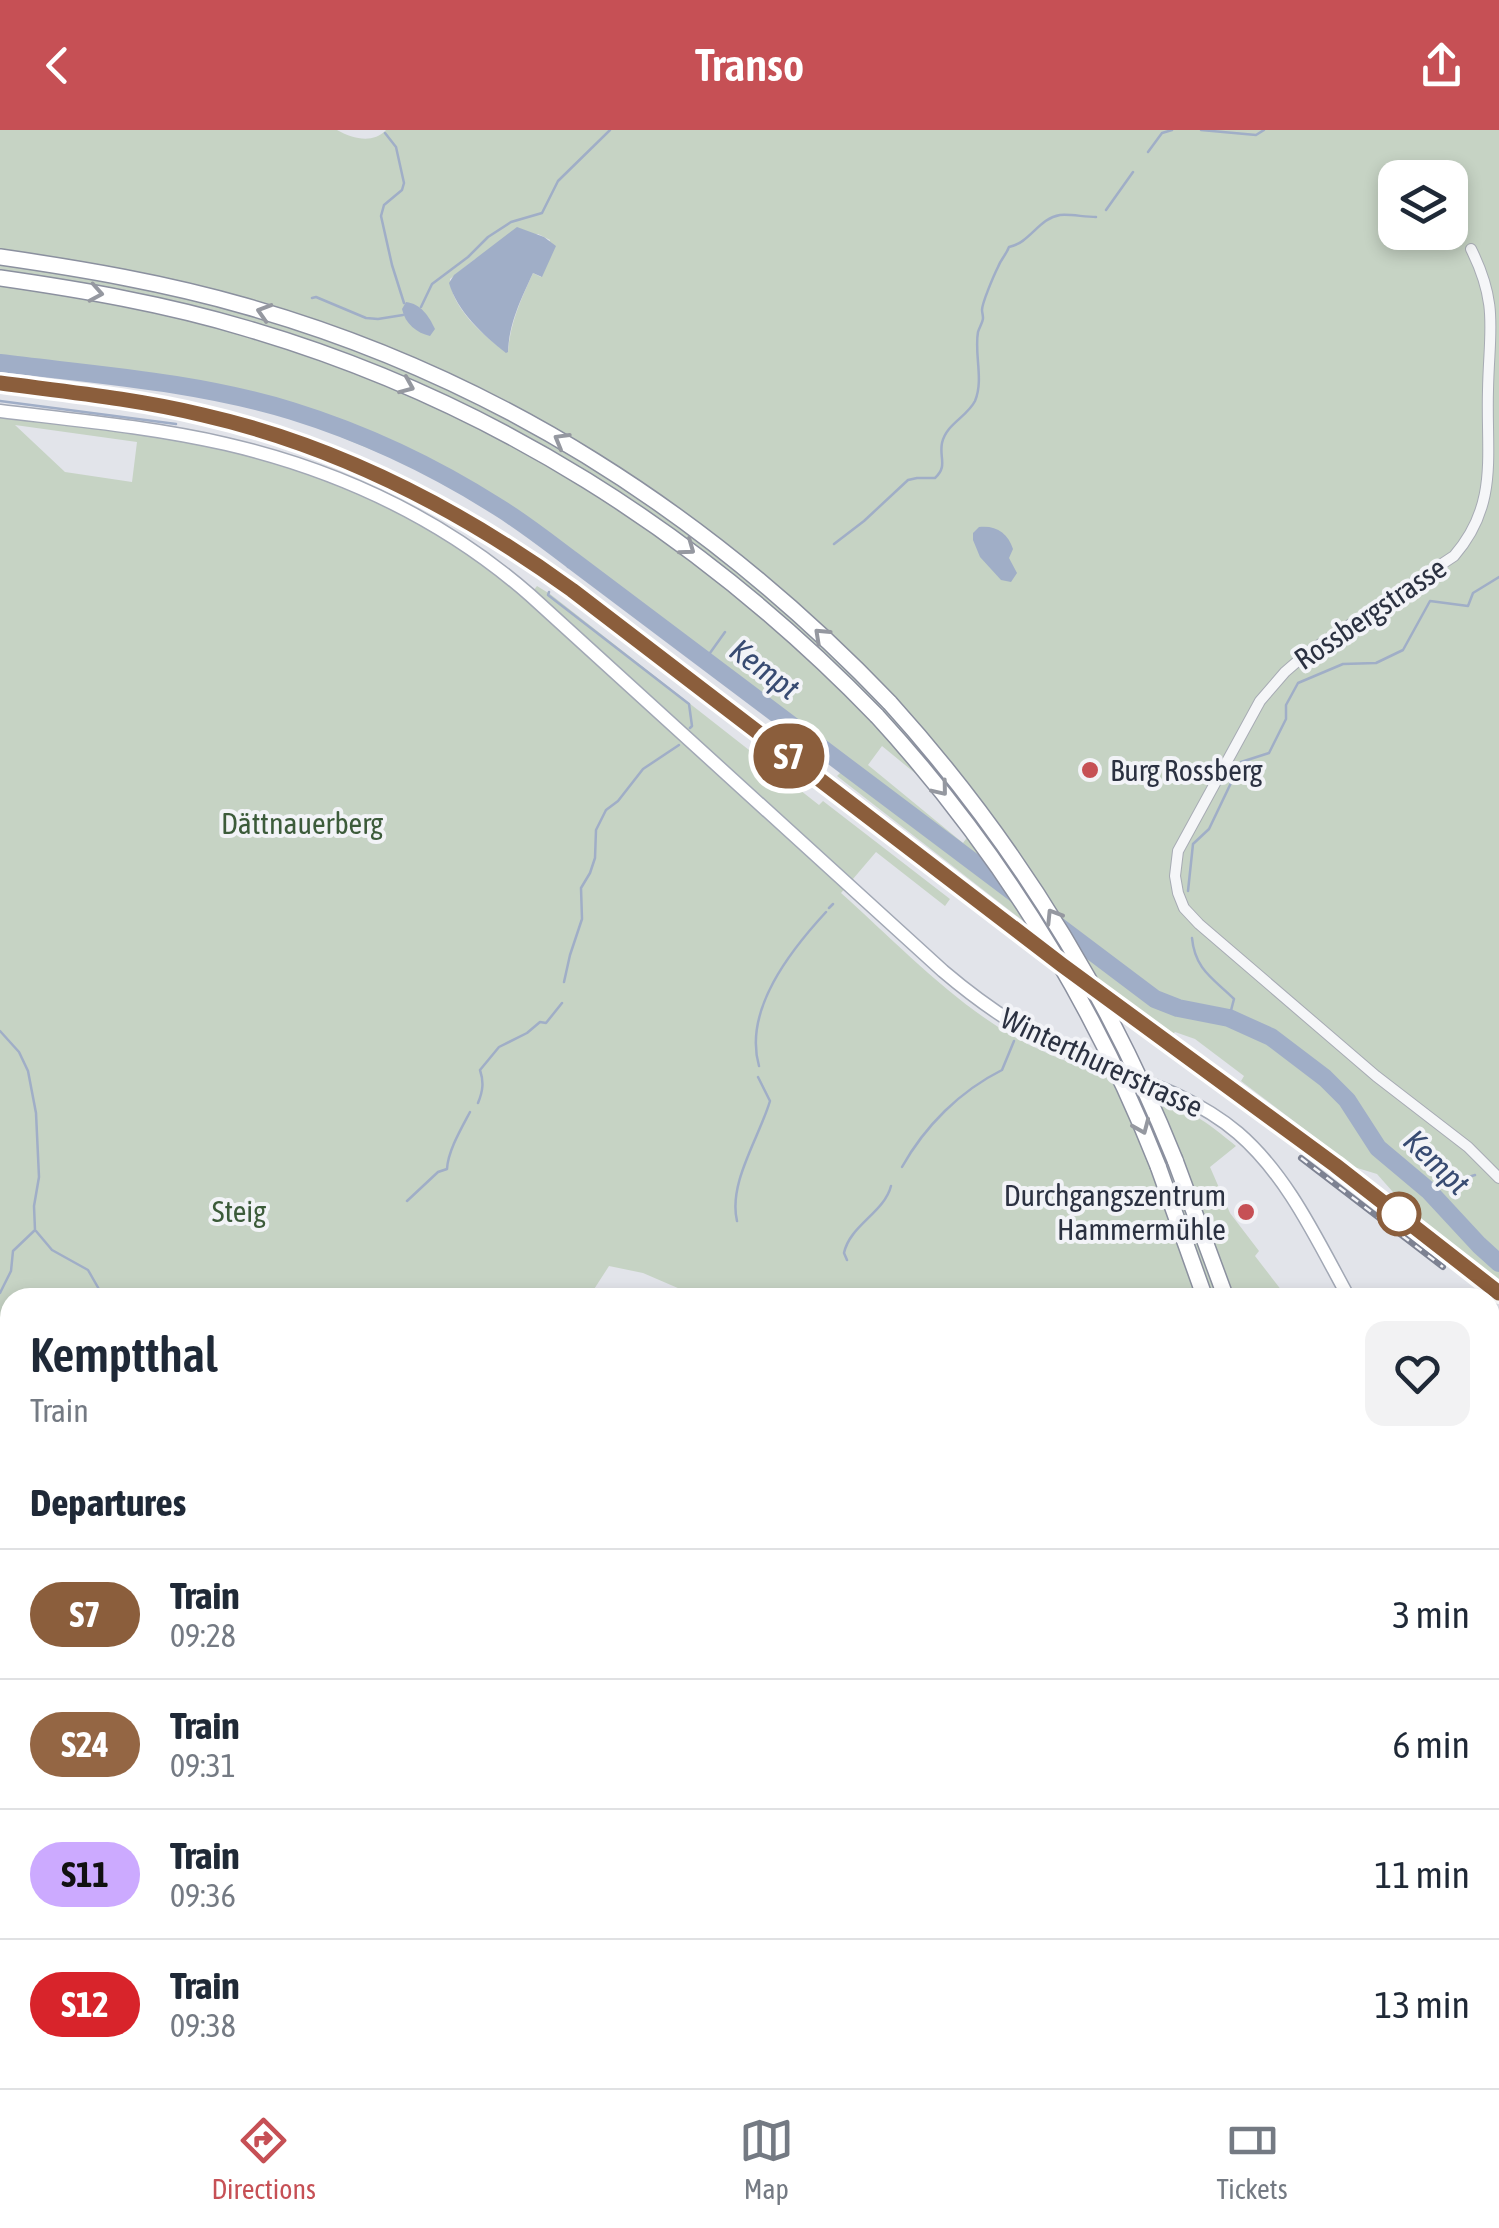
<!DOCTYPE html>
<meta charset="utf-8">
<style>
body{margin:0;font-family:"Asap Condensed",sans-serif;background:#f2f2f3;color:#1f2937;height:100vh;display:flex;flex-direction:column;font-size:38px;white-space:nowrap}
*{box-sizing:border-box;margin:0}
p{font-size:32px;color:#747a83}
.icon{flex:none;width:55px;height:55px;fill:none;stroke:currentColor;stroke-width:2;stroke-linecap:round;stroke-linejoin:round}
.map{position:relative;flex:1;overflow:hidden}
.details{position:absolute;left:0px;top:1158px;width:1500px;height:802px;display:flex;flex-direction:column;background:#fff;border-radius:30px 30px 0 0;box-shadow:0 5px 15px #0003}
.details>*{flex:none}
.badge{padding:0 20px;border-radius:32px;font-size:35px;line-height:65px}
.tools{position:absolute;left:1378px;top:30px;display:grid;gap:20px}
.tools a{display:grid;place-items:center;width:90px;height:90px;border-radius:20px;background:#fff;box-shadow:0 5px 15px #0003;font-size:50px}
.map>.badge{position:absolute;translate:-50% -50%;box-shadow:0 0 0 5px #fff}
h2{padding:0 30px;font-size:38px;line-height:90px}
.round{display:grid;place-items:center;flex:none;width:105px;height:105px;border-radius:20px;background:#f2f2f3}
.overview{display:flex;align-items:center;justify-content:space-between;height:170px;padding:0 30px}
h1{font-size:48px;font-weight:600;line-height:75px}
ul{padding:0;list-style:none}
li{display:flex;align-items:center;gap:30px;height:130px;padding:0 30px;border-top:2px solid #e0e1e3}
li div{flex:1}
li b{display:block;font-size:38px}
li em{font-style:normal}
li .badge{min-width:110px;font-weight:700;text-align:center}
header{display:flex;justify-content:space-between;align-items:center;height:130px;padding:0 30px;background:#c65055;color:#fff;font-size:45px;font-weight:600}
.menu{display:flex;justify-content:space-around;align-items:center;height:140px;border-top:2px solid #e0e1e3;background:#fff;font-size:28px;color:#747a83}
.menu a{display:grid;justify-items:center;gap:5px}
.menu .on{color:#c65055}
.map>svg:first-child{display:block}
.green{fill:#c6d3c4;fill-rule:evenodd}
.water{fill:#a0aec7}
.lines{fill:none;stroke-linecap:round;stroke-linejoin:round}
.stream{stroke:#a0aec7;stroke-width:2.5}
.river{stroke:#a0aec7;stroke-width:18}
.minor-casing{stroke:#a7abb4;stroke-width:12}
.major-casing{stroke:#a2a8b5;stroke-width:15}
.highway-casing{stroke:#8b909f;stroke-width:18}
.minor{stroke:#f5f6f8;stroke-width:10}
.major{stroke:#fff;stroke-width:12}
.highway{stroke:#fff;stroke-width:15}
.rail-casing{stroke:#7d8292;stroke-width:6}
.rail{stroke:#f2f3f7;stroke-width:2.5;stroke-dasharray:8;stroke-linecap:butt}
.highway-bridge-casing{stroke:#8b909f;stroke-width:18;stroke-linecap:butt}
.highway-bridge{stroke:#fff;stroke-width:15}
.oneway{stroke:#9598a0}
.line-casing{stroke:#fff;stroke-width:22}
.line{stroke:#8b5e3c;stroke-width:15}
.poi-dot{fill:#c65055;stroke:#f2f3f7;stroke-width:4}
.stop-dot{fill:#fff;stroke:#8b5e3c;stroke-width:5}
.labels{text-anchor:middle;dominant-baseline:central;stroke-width:8;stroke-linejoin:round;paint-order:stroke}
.street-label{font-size:30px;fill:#2b3141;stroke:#f2f3f7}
.poi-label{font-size:30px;fill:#2b3141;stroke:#f2f3f7;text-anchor:start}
.park-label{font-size:30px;fill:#3c5b3a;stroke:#f2f3f7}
.water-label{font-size:32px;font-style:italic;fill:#384b72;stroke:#f2f3f7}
</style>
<header><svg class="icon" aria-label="back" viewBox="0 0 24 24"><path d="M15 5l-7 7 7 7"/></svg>Transo<svg class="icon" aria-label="share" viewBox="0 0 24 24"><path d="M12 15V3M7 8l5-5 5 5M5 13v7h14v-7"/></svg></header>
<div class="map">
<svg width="1499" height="1958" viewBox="0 0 1499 1958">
<rect width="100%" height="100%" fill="#e2e4ea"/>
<path class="green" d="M0,0h337c16,9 36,14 49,0h1113v1157l-76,-61 -46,-52 -23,-7 -113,-86 3,-5 -49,-37 -20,-7 -4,4 -334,-260 14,-14 -145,-97 -207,-151 -71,-41 -87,-36 -37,-27 -50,-14 -76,-15 -178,-22zM1395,48h55v54h-55zM538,104l12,6 -9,37 -8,-4c-12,26 -23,50 -25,79h-2c-22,-16 -55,-44 -56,-73l25,-20zM882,616l95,78 -14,19 -95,-78z
M0,281l240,36 164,62 126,86 7,-9 13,8 269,211 4,-4 127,98 -5,7 -69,-54 -35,41c56,50 111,109 177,146 56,30 119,44 175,76 16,8 29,20 43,31l-26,21 20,46 29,38 -4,5 27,35 1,6 -582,1 -58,-25 -34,-7 -20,31 -579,1v35l-10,-5zM15,295l122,17 -5,40 -67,-10z
M1490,1433l9,8v177l-9,16z
M1490,1660l9,9v264l-9,14z"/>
<path class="water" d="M517,97l27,10 12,9 -14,31 -9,-4c-12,26 -24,50 -25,79l-2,1c-23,-18 -49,-42 -57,-70l5,-8z
M406,172c15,2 23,14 29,27l-5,7c-13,-3 -25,-12 -28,-27z
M979,397c17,-2 29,6 34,22l-4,9 8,15 -6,9 -10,-2 -21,-23 -7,-17v-7z"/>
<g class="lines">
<path class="stream" d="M1201,0l55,5 8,-5
M385,3l11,14 8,36 -2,7 -18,15 -3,11 11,49 12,38
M1148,22l14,-19 10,-3
M1106,80l27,-38
M312,168l4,-1 50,21 12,1 25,-4
M421,177l11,-23 36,-27 20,-20 23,-15 31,-9 16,-32 52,-51
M0,271l176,23
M834,414l30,-23 44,-41 9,-2h18c13,-12 4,-20 7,-35 4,-19 25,-26 33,-42 9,-21 -1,-47 3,-69 1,-4 5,-10 5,-14 0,-3 -1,-6 -1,-8 0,-7 12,-35 16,-43 3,-8 8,-12 11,-20 21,-4 30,-29 51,-32 11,-1 24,2 36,2
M568,437l4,-7
M549,462l-1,3 141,109 3,22 -2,2
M705,530l20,-28
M1188,761l5,-47 16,-15 32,-67 28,-9 17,-34v-14l12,-22 45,-19 33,-1 27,-13 27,-49 38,5 5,-13 26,-16
M829,778l4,-4
M1192,808c3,32 22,41 42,61l-5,19
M564,852l6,-27 12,-36 -1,-31 9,-15 5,-15 1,-28 10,-20 12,-9 25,-32 36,-24
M0,901l19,21 9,19 8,42 3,64 -5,29 1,24 -22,21 -2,20 -11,22
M759,936c-16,-56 32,-116 67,-154
M478,973c5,-12 6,-21 2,-33l19,-23 28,-14 13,-11 6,1 16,-20
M902,1037c23,-41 58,-76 100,-97l12,-29
M1428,1060c16,-4 30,-10 47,-15
M407,1071l31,-29 9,-3c1,-18 14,-40 23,-57
M737,1091c-9,-38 22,-83 33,-120l-12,-24
M36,1101l16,19 36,20 16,28
M847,1130l-3,-7c6,-28 40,-40 47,-67"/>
<path class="river" d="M0,233c97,12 198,19 292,48 71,22 143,56 206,96 26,16 50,35 74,53l583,439 23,9 51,10 42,19 54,41 22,22 31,48 50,42 51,55 20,18"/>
<defs>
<path id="minor" d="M1471,119c28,56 18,82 17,141 -2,66 11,114 -34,166l-147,97 -22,19 -25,29 -82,150 -3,25 3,17 6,15 15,16 177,152 92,71 31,31
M0,1764l10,5
M1490,1908l9,5
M158,1950l3,8
M293,1958l1,-8
M448,1958l9,-8
M790,1958l1,-8
M831,1958l1,-8
M1125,1958l1,-8"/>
<path id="major" d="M0,281c75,9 152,16 226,33 112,26 217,75 304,151l413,376c40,34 80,62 129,83 56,23 118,38 166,79 50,43 79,107 111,165
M1490,1380l9,9"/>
<path id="highway" d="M0,127c83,12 165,26 245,49 251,71 466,210 645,397
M0,148c83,12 165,26 245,50 244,71 456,206 632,388
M1175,1030l51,138
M1158,1036l47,132
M1490,1691l9,13
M1490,1743l9,16
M1490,1785l9,16
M1490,1820l9,12"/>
</defs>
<use href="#minor" class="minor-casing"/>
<use href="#major" class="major-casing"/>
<use href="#highway" class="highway-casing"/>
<use href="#minor" class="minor"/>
<use href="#major" class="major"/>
<use href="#highway" class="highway"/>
<defs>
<path id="rail" d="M0,253l157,22 110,27 65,22 52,23 98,52 90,61 463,355 300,220 164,128
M1301,1028l142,109"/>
</defs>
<use href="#rail" class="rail-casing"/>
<use href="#rail" class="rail"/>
<defs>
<path id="highway-bridge" d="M890,573c122,135 217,288 285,457
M877,586c121,132 215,283 281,450"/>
</defs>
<use href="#highway-bridge" class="highway-bridge-casing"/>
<use href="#highway-bridge" class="highway-bridge"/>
</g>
<defs><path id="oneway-chevron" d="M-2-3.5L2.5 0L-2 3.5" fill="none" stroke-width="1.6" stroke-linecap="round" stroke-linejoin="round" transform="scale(2.5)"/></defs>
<g class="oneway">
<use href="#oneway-chevron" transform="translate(96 163) rotate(10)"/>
<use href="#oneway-chevron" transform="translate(264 182) rotate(-163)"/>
<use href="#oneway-chevron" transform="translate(407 256) rotate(23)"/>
<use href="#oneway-chevron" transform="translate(561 310) rotate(-150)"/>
<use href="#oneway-chevron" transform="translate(688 418) rotate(36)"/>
<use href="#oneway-chevron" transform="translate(821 505) rotate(-137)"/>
<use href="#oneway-chevron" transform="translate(941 659) rotate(51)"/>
<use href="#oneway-chevron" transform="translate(1053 786) rotate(-122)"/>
<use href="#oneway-chevron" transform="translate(1142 997) rotate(67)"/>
</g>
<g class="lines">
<defs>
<path id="line" d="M0,253c68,9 137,16 203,32 136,31 257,94 369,175l490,375 273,200 164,128"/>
</defs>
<use href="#line" class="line-casing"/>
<use href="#line" class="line"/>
</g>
<g class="poi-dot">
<circle cx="1090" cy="640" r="10"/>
<circle cx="1246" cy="1082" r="10"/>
</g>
<circle class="stop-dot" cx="1399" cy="1084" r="20"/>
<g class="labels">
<g class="street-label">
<text transform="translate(1370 483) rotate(-34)">Rossbergstrasse</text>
<text transform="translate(1102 932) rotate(25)">Winterthurerstrasse</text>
</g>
<g class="poi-label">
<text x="1110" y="640">Burg Rossberg</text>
<text x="1226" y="1065" text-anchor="end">Durchgangszentrum<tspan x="1226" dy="34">Hammermühle</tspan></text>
</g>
<g class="park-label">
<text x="302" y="693">Dättnauerberg</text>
<text x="239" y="1081">Steig</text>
</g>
<g class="water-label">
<text transform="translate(765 539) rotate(37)">Kempt</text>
<text transform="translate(1437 1032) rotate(44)">Kempt</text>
</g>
</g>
</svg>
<div class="tools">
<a><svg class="icon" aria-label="layers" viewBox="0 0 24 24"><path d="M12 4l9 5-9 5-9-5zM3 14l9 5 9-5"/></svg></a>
</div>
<b class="badge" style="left:789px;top:626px;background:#8b5e3c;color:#fff">S7</b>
<section class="details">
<div class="overview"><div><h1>Kemptthal</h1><p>Train</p></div><a class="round"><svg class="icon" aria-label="heart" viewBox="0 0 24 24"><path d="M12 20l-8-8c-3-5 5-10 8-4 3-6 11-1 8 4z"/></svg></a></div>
<h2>Departures</h2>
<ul>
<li><span class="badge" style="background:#8b5e3c;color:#fff">S7</span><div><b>Train</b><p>09:28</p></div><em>3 min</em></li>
<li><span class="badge" style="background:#946644;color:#fff">S24</span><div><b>Train</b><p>09:31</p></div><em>6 min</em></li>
<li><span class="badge" style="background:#caf;color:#111">S11</span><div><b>Train</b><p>09:36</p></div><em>11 min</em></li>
<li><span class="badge" style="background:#d8242b;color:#fff">S12</span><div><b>Train</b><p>09:38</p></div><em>13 min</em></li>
</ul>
</section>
</div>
<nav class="menu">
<a class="on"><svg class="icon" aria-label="directions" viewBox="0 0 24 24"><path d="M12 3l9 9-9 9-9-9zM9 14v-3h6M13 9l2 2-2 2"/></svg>Directions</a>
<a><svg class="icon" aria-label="map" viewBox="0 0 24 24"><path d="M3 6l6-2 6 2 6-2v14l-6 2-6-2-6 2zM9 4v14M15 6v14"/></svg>Map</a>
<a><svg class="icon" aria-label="tickets" viewBox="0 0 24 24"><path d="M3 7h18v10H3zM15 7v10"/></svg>Tickets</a>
</nav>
